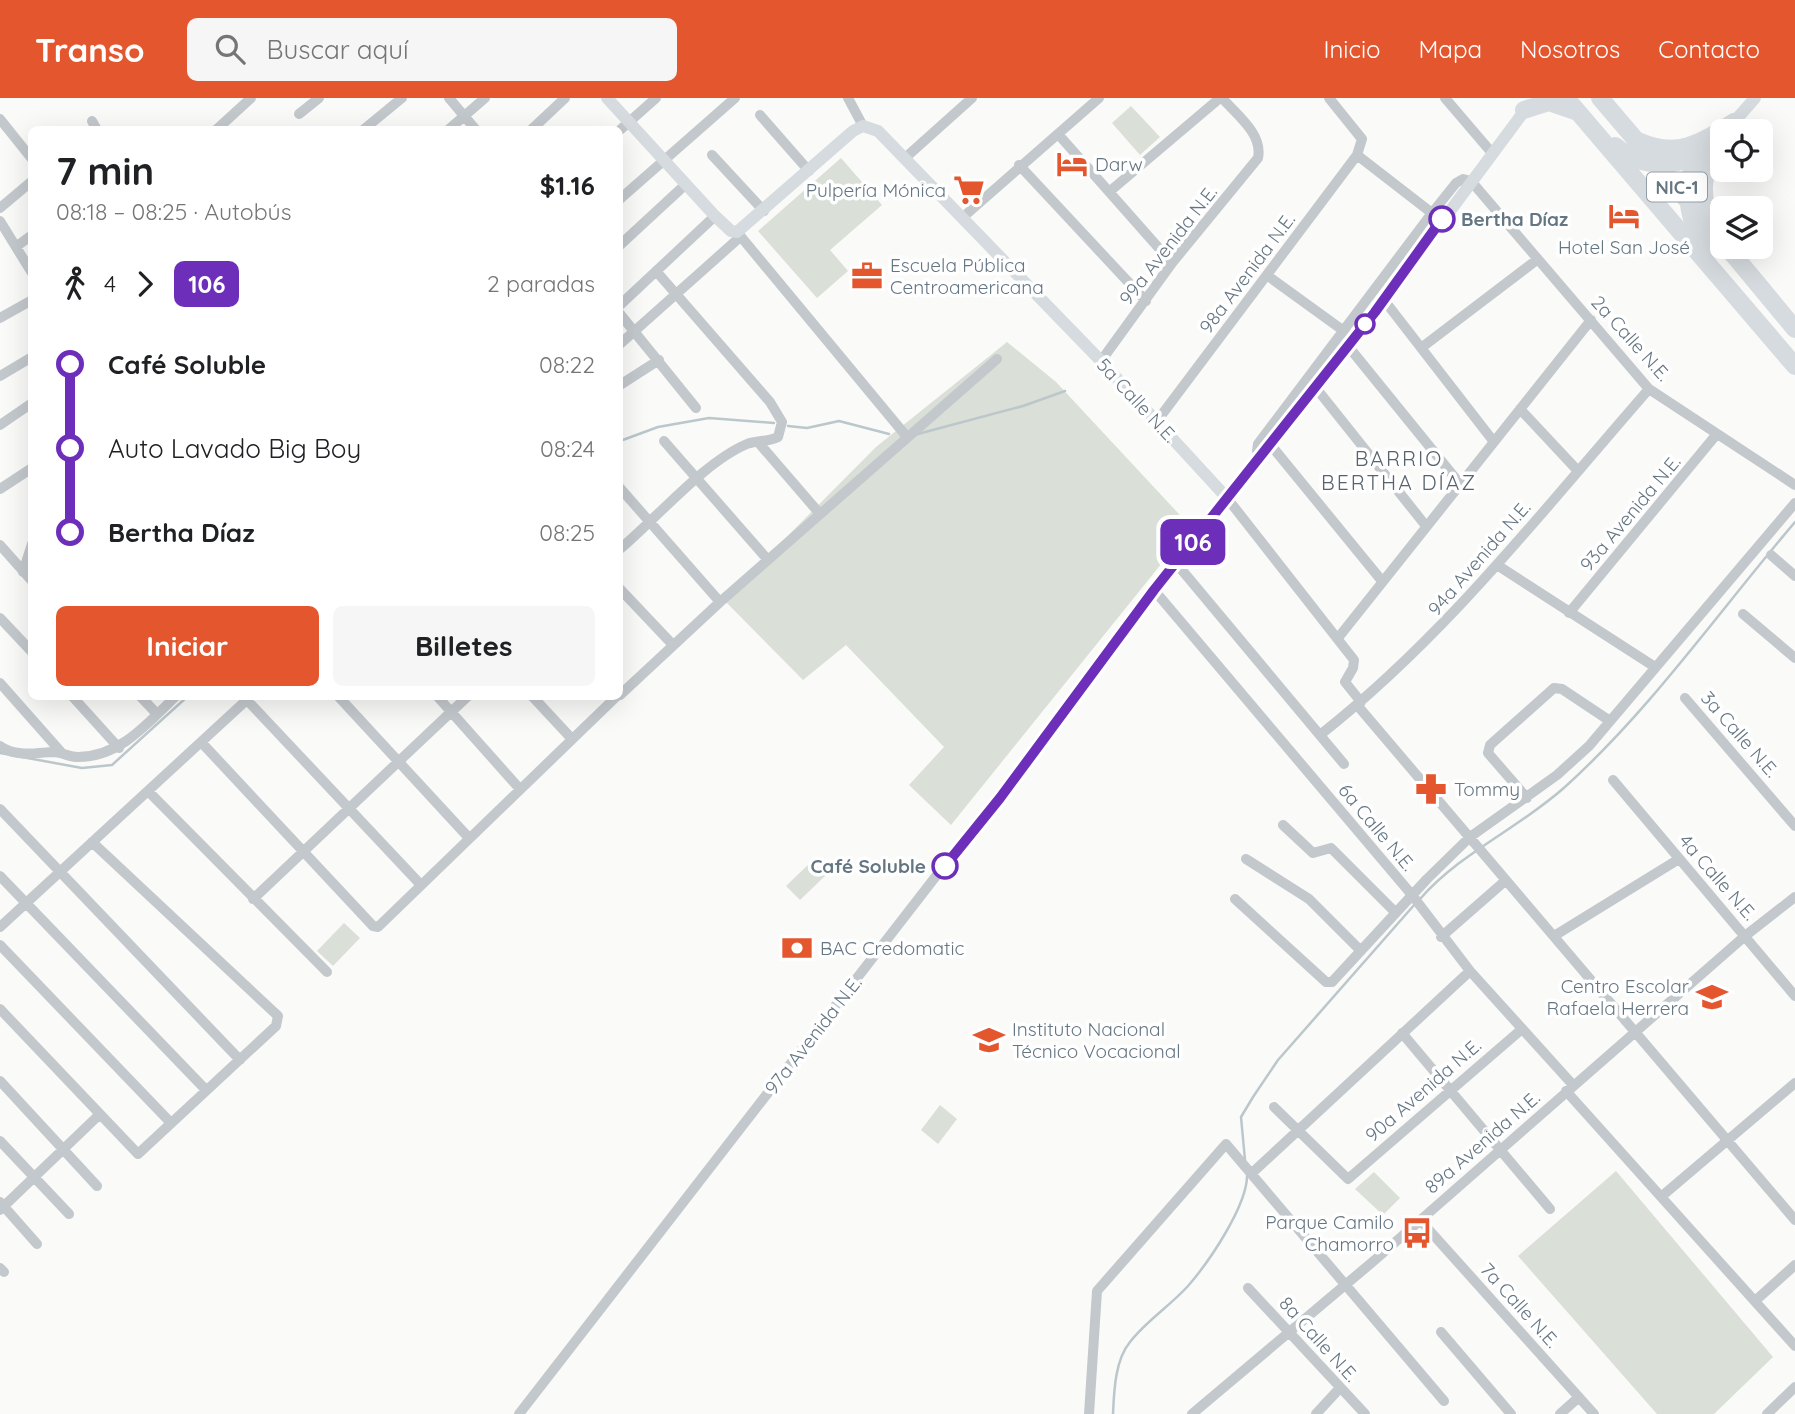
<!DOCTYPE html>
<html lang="es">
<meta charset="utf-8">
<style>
body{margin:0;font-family:Quicksand,sans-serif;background:#f6f6f6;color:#202124;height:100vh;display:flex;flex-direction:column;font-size:26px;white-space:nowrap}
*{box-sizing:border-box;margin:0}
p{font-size:23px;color:#757577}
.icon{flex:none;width:38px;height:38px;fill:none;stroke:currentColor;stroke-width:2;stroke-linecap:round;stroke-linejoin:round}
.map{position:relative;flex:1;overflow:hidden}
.side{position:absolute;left:28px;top:28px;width:595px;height:574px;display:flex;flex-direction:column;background:#fff;border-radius:10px;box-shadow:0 7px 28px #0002}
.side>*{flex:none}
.badge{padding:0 14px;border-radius:10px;font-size:24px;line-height:46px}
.tools{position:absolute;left:1710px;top:21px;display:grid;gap:14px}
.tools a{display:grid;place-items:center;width:63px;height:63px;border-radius:10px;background:#fff;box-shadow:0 7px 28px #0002;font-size:35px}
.map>.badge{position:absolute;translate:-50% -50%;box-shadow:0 0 0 4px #fff}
.legs{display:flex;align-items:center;gap:10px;height:77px;padding:0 28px;font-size:23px}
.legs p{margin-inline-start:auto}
.summary{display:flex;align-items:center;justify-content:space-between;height:119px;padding:0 28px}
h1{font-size:38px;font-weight:700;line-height:52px}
.button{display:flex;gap:14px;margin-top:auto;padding:14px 28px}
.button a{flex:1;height:80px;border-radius:10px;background:#e4572e;color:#fff;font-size:28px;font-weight:700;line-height:80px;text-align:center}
.button a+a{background:#f6f6f6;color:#202124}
ul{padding:0 28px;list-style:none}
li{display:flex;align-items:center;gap:24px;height:84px;font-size:26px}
li i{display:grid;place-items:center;width:10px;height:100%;margin:0 9px;background:currentColor}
li i::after{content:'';width:18px;height:18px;margin:-9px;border:5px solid;border-radius:50%;background:#fff}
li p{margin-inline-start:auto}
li:first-child i{background:linear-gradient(#0000 50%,currentColor 0)}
li:last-child i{background:linear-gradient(currentColor 50%,#0000 0)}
header{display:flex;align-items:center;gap:42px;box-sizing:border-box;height:98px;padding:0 35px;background:#e4572e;color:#fff}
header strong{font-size:33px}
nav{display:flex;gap:38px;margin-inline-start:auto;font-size:24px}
.search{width:490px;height:63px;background:#f6f6f6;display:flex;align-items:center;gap:18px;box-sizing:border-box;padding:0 24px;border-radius:10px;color:#757577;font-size:26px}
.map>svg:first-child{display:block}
.green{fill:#dadfd7}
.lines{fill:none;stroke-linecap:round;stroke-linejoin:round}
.stream{stroke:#bbc7cb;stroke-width:2.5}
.street{stroke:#c3c8cc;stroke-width:10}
.secondary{stroke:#d6dbdf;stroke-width:12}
.highway{stroke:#d6dbdf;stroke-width:18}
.line-1-casing{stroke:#fff;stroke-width:16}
.line-1{stroke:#6d2fba;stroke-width:10}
.stop-1-dot{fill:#fff;stroke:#6d2fba;stroke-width:3.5}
.labels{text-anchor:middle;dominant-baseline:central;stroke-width:7;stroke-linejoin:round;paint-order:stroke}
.shield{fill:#fff;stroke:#939fa8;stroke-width:2}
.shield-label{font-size:18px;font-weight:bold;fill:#657683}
.poi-label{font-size:19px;fill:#657683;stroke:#fff;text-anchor:start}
.stop-label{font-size:19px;font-weight:bold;fill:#657683;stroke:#fff;text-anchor:start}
.street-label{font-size:19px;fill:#657683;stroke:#fff}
.neighbourhood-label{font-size:21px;letter-spacing:2px;fill:#57646e;stroke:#fff}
</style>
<header>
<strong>Transo</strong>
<div class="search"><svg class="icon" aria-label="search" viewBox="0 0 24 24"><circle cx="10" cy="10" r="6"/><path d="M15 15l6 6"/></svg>Buscar aquí</div>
<nav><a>Inicio</a><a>Mapa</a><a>Nosotros</a><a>Contacto</a></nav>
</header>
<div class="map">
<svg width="1795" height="1316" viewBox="0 0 1795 1316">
<rect width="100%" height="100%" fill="#fafaf8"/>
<path class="green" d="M1131,8l29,31 -20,18 -28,-32z
M841,60l41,47 -52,45 18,21 -31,27 -59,-67z
M1007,244l49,40 135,145 -240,298 -42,-40 35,-38 -98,-102 -43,35 -79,-80 152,-153z
M812,763l14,14 -26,25 -14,-14z
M344,825l16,15 -27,28 -16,-15z
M940,1007l17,14 -19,25 -17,-14z
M1616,1073l157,186 -59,57h-57l-139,-158z
M1374,1074l26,26 -17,17 -28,-26z"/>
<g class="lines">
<path class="stream" d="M788,328l19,2 32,-7 50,13
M914,337l109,-29 42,-15
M620,343l38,-14 51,-9 65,5
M0,655l82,15 30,-3 76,-69
M1420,801c41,-47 100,-71 146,-113 86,-78 154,-176 229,-264
M1245,1062l-4,-43 12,-20 25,-37 137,-156
M1113,1316c1,-23 2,-54 17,-72 16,-21 40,-36 58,-56 20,-23 61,-82 59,-113"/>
<path class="street" d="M449,0l27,32
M848,0l15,28
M1445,0l47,55
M299,16l20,-16
M760,17l49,56
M0,21l32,40
M92,23l5,9
M216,32l35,-32
M363,32l39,-32
M448,32l37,-32
M531,32l34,-32
M620,32l36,-32
M1058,36l114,129
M712,57l52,56
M1357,57l80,62
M905,60l67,-60
M1019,67l127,136
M1109,94l111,-94
M620,101l115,-101
M0,110l32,-27
M962,120l137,-120
M0,123l32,52
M737,134l170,205
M620,147l66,-61
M17,148l15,-11
M1268,178l80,58
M1384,202l110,142
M620,207l95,-89
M620,216l76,94
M0,220l32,-18
M620,246l119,-106
M1348,248l112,138
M1421,250l117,-89
M1101,263l71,-98 86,-105c5,-24 -21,-43 -36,-60
M0,278l32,-19
M620,287l39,-25
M1316,290l110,138
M1520,311l58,62
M1157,323l200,-266 5,-16 -33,-41
M0,327l32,-22
M664,343l104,119
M758,344l62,72
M1270,346l112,137
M1260,358l-3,-5 1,-7 174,-231 24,-30 7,-4 8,2 178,208 146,96
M620,390l100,114
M0,391l32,-21
M0,447l32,36
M620,451c36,-30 84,-87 127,-105 10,-4 21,-2 31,-7l4,-15 -12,-20 -114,-131
M1771,457l24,21
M1176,465l168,201
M1497,467l158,102
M23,474l9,-28
M620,491l53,56
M1154,492l258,305 58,76 103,114
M1569,515l147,-178
M1743,516l52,44
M0,520l32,34
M1338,540l253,-318
M0,585l61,69
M620,597l100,-93 277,-243
M72,598l47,52
M140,598l17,18
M338,598l131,142
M437,598l82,92
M532,598l40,43
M1685,600l110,128
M247,602l174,185
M1357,607l438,515
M1320,637c127,-100 223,-225 329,-346
M201,644l172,184 5,1 239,-231
M0,648c15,11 35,7 52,6 10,0 17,5 26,5 42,0 70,-34 98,-61
M1613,682l182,216
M148,693l179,181
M1527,700l-39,-45 2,-8 64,-57 8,1 48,32
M0,711l240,251
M1283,727l30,28 18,-5 65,65
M1246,761l63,40 52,52
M0,778l206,214
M253,801l215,-203
M1235,801l91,83h6l95,-103 43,-42 87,-62 32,-29 206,-243
M0,829l251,-231
M1554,838l125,-77
M1441,839l64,-56
M0,847l171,178
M0,911l138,145 138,-128 2,-10 -186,-174
M1402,935l148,176
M0,983l97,105
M1566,993l229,255
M1274,1009l74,72 174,-150
M0,1043l69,73
M1251,1076l219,-203
M1662,1098l133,-113
M0,1104l37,42
M0,1112l100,-96
M1420,1122l174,194
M0,1170l4,4
M1248,1190l117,126
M1755,1203l40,-36
M1441,1234l70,82
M519,1316l438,-565c95,-113 179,-235 270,-351l127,162 -1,8 -8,14 16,20
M1089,1316l8,-123 129,-147 218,257
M1192,1316l184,-155 369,-323 50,-39
M1316,1316l23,-25
M1560,1316l19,-17
M1767,1316l28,-27"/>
<path class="secondary" d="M607,0l108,118 16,15 6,1 116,-101 10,-5 15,5 223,230 126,137 157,-198 144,-194
M1734,24l21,-24"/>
<path class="highway" d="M1566,0l229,268
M1600,0l122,143
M1524,12l25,-8 26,9
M1638,43c39,18 63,2 96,-19
M1615,48c32,27 70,19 104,0
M1700,55c-20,33 -12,67 6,99
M1710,122c-10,-29 -8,-47 8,-73
M1727,149l68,82"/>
</g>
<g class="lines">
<defs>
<path id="line-1" d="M945,768l55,-68 154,-208 221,-278 67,-93"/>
</defs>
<use href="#line-1" class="line-1-casing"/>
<use href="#line-1" class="line-1"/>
</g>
<defs>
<symbol id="hotel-bare" viewBox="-9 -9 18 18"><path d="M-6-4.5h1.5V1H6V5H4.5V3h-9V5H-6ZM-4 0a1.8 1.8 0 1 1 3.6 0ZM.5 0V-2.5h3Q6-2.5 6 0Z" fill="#e4572e" stroke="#fff" stroke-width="2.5" paint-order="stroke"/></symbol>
<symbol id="supermarket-bare" viewBox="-9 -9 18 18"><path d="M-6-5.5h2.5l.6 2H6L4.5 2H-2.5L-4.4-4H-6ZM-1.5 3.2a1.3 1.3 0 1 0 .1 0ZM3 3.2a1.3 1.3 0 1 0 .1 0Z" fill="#e4572e" stroke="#fff" stroke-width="2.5" paint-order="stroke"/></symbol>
<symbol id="office-bare" viewBox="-9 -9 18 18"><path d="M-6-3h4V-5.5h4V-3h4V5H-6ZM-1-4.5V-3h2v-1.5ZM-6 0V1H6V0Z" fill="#e4572e" stroke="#fff" stroke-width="2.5" paint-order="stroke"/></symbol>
<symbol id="pharmacy-bare" viewBox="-9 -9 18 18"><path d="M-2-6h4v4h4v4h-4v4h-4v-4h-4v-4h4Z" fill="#e4572e" stroke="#fff" stroke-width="2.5" paint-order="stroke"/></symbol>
<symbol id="bank-bare" viewBox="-9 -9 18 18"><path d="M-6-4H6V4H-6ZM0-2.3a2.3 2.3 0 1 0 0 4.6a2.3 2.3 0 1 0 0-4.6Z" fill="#e4572e" stroke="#fff" stroke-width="2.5" paint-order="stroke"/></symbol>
<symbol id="school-bare" viewBox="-9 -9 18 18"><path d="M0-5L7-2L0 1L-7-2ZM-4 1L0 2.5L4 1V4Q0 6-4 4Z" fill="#e4572e" stroke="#fff" stroke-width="2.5" paint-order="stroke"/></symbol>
<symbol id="bus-bare" viewBox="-9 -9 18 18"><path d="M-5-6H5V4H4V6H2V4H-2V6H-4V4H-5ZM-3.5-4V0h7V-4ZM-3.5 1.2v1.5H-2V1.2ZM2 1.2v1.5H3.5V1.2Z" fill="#e4572e" stroke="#fff" stroke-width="2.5" paint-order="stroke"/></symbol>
</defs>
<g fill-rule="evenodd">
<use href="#hotel-bare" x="1050" y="44" width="44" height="44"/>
<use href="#supermarket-bare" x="947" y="70" width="44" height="44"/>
<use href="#hotel-bare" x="1602" y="96" width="44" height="44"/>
<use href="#office-bare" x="845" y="156" width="44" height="44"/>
<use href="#pharmacy-bare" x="1409" y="669" width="44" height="44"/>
<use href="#bank-bare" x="775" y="828" width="44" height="44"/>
<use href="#school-bare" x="1690" y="877" width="44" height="44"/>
<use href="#school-bare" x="967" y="920" width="44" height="44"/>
<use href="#bus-bare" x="1395" y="1113" width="44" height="44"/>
</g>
<g class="stop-1-dot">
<circle cx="1442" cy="121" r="12"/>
<circle cx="1365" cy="226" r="9"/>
<circle cx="945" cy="768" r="12"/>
</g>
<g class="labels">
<rect class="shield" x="1647" y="74.5" width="60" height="29" rx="5"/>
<g class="shield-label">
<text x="1677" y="89">NIC-1</text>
</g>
<g class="poi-label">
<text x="1095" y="66">Darw</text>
<text x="946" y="92" text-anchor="end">Pulpería Mónica</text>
<text x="1624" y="149" text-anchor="middle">Hotel San José</text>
<text x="890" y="167">Escuela Pública<tspan x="890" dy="22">Centroamericana</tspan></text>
<text x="1454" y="691">Tommy</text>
<text x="820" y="850">BAC Credomatic</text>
<text x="1689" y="888" text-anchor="end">Centro Escolar<tspan x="1689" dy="22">Rafaela Herrera</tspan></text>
<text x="1012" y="931">Instituto Nacional<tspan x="1012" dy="22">Técnico Vocacional</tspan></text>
<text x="1394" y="1124" text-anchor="end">Parque Camilo<tspan x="1394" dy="22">Chamorro</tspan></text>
</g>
<g class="stop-label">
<text x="1461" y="121">Bertha Díaz</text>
<text x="926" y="768" text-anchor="end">Café Soluble</text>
</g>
<g class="street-label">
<text transform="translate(1168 147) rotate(-52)">99a Avenida N.E.</text>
<text transform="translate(1247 175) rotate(-53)">98a Avenida N.E.</text>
<text transform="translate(1631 240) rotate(48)">2a Calle N.E.</text>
<text transform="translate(1137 302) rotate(47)">5a Calle N.E.</text>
<text transform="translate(1630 415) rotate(-50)">93a Avenida N.E.</text>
<text transform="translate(1479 460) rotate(-49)">94a Avenida N.E.</text>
<text transform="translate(1740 636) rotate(49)">3a Calle N.E.</text>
<text transform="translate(1377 729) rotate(50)">6a Calle N.E.</text>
<text transform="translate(1718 779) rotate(49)">4a Calle N.E.</text>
<text transform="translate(813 937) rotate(-52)">97a Avenida N.E.</text>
<text transform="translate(1423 992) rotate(-41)">90a Avenida N.E.</text>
<text transform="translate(1482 1044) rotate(-41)">89a Avenida N.E.</text>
<text transform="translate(1520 1207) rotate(48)">7a Calle N.E.</text>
<text transform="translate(1319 1241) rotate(48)">8a Calle N.E.</text>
</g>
<g class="neighbourhood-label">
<text x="1399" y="360">BARRIO<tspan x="1399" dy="24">BERTHA DÍAZ</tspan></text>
</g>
</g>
</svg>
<div class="tools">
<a><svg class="icon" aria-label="locate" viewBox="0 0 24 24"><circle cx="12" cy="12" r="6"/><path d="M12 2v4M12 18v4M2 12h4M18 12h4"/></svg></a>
<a><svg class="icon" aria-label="layers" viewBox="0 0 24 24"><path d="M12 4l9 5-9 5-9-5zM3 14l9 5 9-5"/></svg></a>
</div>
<b class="badge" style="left:1193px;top:444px;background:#6d2fba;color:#fff">106</b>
<section class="side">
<div class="summary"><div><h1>7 min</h1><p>08:18 – 08:25 · Autobús</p></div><b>$1.16</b></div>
<div class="legs"><svg class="icon" aria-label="walk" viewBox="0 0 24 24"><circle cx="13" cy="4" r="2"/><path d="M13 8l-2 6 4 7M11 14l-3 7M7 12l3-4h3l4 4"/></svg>4<svg class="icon" aria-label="forward" viewBox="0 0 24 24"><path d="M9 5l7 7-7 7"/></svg><b class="badge" style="background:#6d2fba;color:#fff">106</b><p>2 paradas</p></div>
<ul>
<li><i style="color:#6d2fba"></i><b>Café Soluble</b><p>08:22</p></li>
<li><i style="color:#6d2fba"></i><span>Auto Lavado Big Boy</span><p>08:24</p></li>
<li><i style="color:#6d2fba"></i><b>Bertha Díaz</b><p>08:25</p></li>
</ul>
<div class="button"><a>Iniciar</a><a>Billetes</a></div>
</section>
</div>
